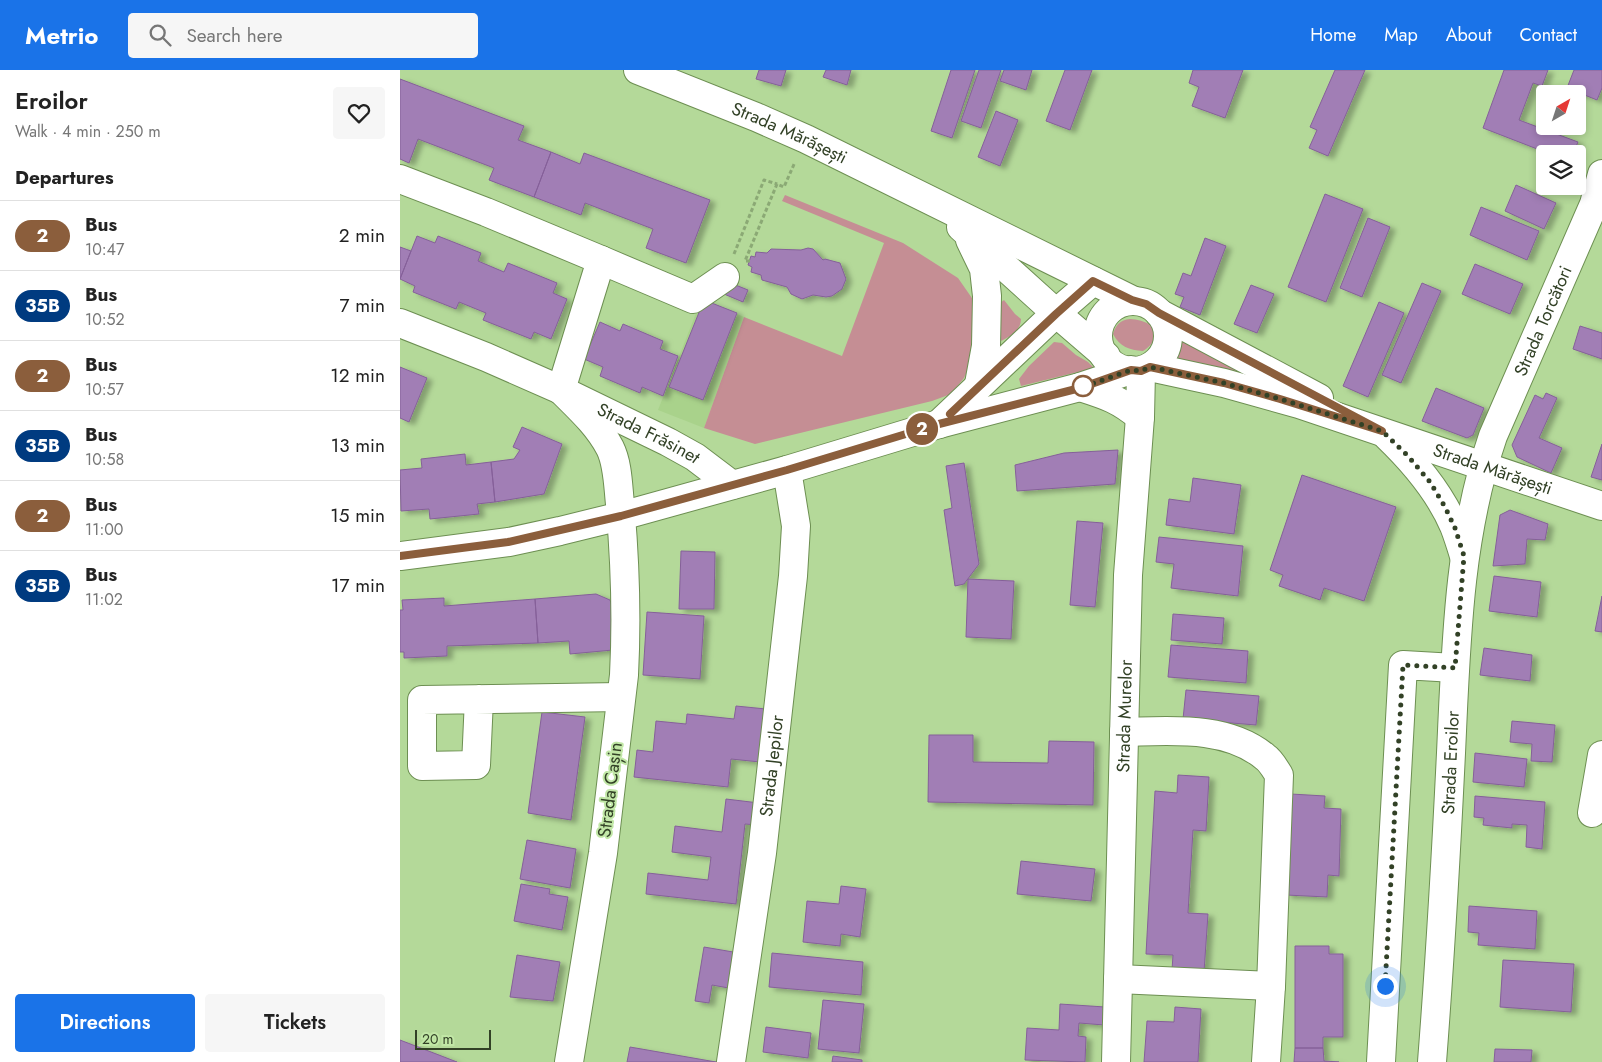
<!DOCTYPE html>
<meta charset="utf-8">
<style>
body{margin:0;font-family:Jost,sans-serif;background:#f6f6f6;color:#222;height:100vh;display:flex;flex-direction:column;font-size:19px;white-space:nowrap}
*{box-sizing:border-box;margin:0}
p{font-size:16px;color:#767676}
.icon{flex:none;width:28px;height:28px;fill:none;stroke:currentColor;stroke-width:2;stroke-linecap:round;stroke-linejoin:round}
.map{position:relative;flex:1;overflow:hidden}
.panel{display:flex;flex-direction:column;background:#fff;width:400px}
.panel>*{flex:none}
.badge{padding:0 10px;border-radius:16px;font-size:18px;line-height:32px}
.needle{width:32px;rotate:39deg}
.fabs{position:absolute;left:1136px;top:15px;display:grid;gap:10px}
.fabs a{display:grid;place-items:center;width:50px;height:50px;border-radius:5px;background:#fff;box-shadow:0 2px 8px #0003;font-size:25px}
.scale{position:absolute;left:15px;bottom:12px;width:76px;box-sizing:border-box;padding-left:5px;border:2px solid #324126;border-top:0;font-size:14px;line-height:18px;white-space:nowrap;color:#324126;-webkit-text-stroke:4px #c1e7a6;paint-order:stroke}
.you{position:absolute;width:25px;height:25px;margin:-12px;border:4px solid #fff;border-radius:50%;background:#1a73e8;box-shadow:0 0 0 8px #1a73e833}
.map>.badge{position:absolute;translate:-50% -50%;box-shadow:0 0 0 2px #fff}
h2{padding:0 15px;font-size:19px;line-height:45px}
.round{display:grid;place-items:center;flex:none;width:52px;height:52px;border-radius:5px;background:#f6f6f6}
.overview{display:flex;align-items:center;justify-content:space-between;height:85px;padding:0 15px}
h1{font-size:24px;font-weight:600;line-height:38px}
.primary-button{display:flex;gap:10px;margin-top:auto;padding:10px 15px}
.primary-button a{flex:1;height:58px;border-radius:5px;background:#1a73e8;color:#fff;font-size:20px;font-weight:600;line-height:58px;text-align:center}
.primary-button a+a{background:#f6f6f6;color:#222}
ul{padding:0;list-style:none}
li{display:flex;align-items:center;gap:15px;height:70px;padding:0 15px;border-top:1px solid #e0e0e0}
li div{flex:1}
li b{display:block;font-size:19px}
li em{font-style:normal}
li .badge{min-width:55px;font-weight:700;text-align:center}
header{display:flex;align-items:center;gap:30px;box-sizing:border-box;height:70px;padding:0 25px;background:#1a73e8;color:#fff}
header strong{font-size:24px}
nav{display:flex;gap:28px;margin-inline-start:auto;font-size:18px}
.search{width:350px;height:45px;background:#f6f6f6;display:flex;align-items:center;gap:12px;box-sizing:border-box;padding:0 18px;border-radius:5px;color:#767676;font-size:19px}
main{display:flex;flex:1;min-height:0}
.map>svg:first-child{display:block}
.built{fill:#a9d28b}
.green{fill:#c58e94}
.building{fill:#a17eb5;stroke:#856099;filter:url(#shadow)}
.lines{fill:none;stroke-linecap:round;stroke-linejoin:round}
.minor-casing{stroke:#6d8f52;stroke-width:30}
.major-casing{stroke:#6d8f52;stroke-width:30}
.path{stroke:#8ba975;stroke-width:3;stroke-dasharray:4 2.5;stroke-linecap:butt}
.minor{stroke:#fff;stroke-width:28}
.major{stroke:#fff;stroke-width:28}
.line-casing{stroke:#fff;stroke-width:11}
.line{stroke:#8b5e3c;stroke-width:8}
.walk{stroke:#324126;stroke-width:5;stroke-dasharray:0 9}
.stop-dot{fill:#fff;stroke:#8b5e3c;stroke-width:2.5}
.labels{text-anchor:middle;dominant-baseline:central;stroke-width:4;stroke-linejoin:round;paint-order:stroke}
.street-label{font-size:18px;fill:#324126;stroke:#c1e7a6}
</style>
<header>
<strong>Metrio</strong>
<div class="search"><svg class="icon" aria-label="search" viewBox="0 0 24 24"><circle cx="10" cy="10" r="6"/><path d="M15 15l6 6"/></svg>Search here</div>
<nav><a>Home</a><a>Map</a><a>About</a><a>Contact</a></nav>
</header>
<main>
<section class="panel">
<div class="overview"><div><h1>Eroilor</h1><p>Walk · 4 min · 250 m</p></div><a class="round"><svg class="icon" aria-label="heart" viewBox="0 0 24 24"><path d="M12 20l-8-8c-3-5 5-10 8-4 3-6 11-1 8 4z"/></svg></a></div>
<h2>Departures</h2>
<ul>
<li><span class="badge" style="background:#8b5e3c;color:#fff">2</span><div><b>Bus</b><p>10:47</p></div><em>2 min</em></li>
<li><span class="badge" style="background:#003b80;color:#fff">35B</span><div><b>Bus</b><p>10:52</p></div><em>7 min</em></li>
<li><span class="badge" style="background:#8b5e3c;color:#fff">2</span><div><b>Bus</b><p>10:57</p></div><em>12 min</em></li>
<li><span class="badge" style="background:#003b80;color:#fff">35B</span><div><b>Bus</b><p>10:58</p></div><em>13 min</em></li>
<li><span class="badge" style="background:#8b5e3c;color:#fff">2</span><div><b>Bus</b><p>11:00</p></div><em>15 min</em></li>
<li><span class="badge" style="background:#003b80;color:#fff">35B</span><div><b>Bus</b><p>11:02</p></div><em>17 min</em></li>
</ul>
<div class="primary-button"><a>Directions</a><a>Tickets</a></div>
</section>
<div class="map">
<svg width="1202" height="992" viewBox="0 0 1202 992">
<defs>
<filter id="shadow"><feDropShadow dx="5.5" dy="3" stdDeviation="2.5" flood-color="#0004"/></filter>
</defs>
<rect width="100%" height="100%" fill="#b4d999"/>
<path class="built" d="M302,228l42,19 -40,111 -46,-18z"/>
<path class="green" d="M385,125l118,48 55,35 16,23v56l-10,21 -13,16 -19,7 -177,43 -51,-16 40,-111 98,39 42,-113 -102,-42z
M604,230l11,14 6,5c0,13 -13,18 -22,23l2,-19 -1,-20z
M730,249c23,1 37,16 13,32 -14,-1 -23,-4 -30,-17 3,-9 7,-14 17,-15z
M774,259l113,63 -116,-31 6,-19z
M654,272l8,1 14,12 12,7 6,6 -73,18 -2,-7 10,-13z"/>
<path class="building" d="M359,0h27l-5,16 -25,-7z
M426,0h25l-4,15 -24,-8z
M551,0h24l-23,68 -21,-7z
M579,0h22l-20,58 -20,-7z
M604,0h28l-6,20 -26,-9z
M665,0h27l-22,60 -24,-9z
M793,0h50l-18,48 -33,-12 7,-19 -10,-4z
M935,0h30l-37,86 -19,-8 8,-18 -7,-3z
M1104,0h44l-6,16 -9,-3 -14,37 59,22 -5,12h-23l-67,-26z
M1174,0h28v18l-5,12 -30,-12z
M0,9l124,47 -6,14 33,12 -17,45 -45,-17 5,-12 -76,-29 -9,24 -9,-4z
M596,41l22,9 -18,46 -22,-9z
M151,82l29,12 4,-11 126,47 -24,63 -40,-15 7,-19 -68,-26 -4,12 -47,-18z
M1116,115l40,18 -12,26 -39,-18z
M925,124l38,15 -37,93 -38,-15z
M1081,137l58,24 -12,29 -57,-25z
M968,148l22,9 -28,70 -22,-9z
M17,166l18,7 3,-7 43,17 -3,8 26,11 4,-9 49,20 -4,10 14,6 -16,40 -17,-7 -3,7 -48,-19 3,-7 -27,-11 -3,7 -43,-17 2,-6 -15,-7z
M805,168l21,8 -26,69 -20,-8 4,-10 -9,-3 8,-21 8,3z
M0,177l11,4 -11,28z
M408,178l5,1 10,11 2,-1 15,4 6,16 -4,10 -10,7 -6,1 -13,-2 -11,4 -11,-5 -4,-7 -25,-7 -1,-5 -10,-3 1,-5 -4,-2 3,-9 4,1 1,-5 11,1 4,-4 30,1z
M1075,194l48,20 -13,30 -48,-20z
M328,212l20,8 -5,12 -19,-8z
M1022,213l19,8 -40,92 -19,-8z
M851,215l23,9 -17,39 -23,-9z
M304,230l33,13 -34,87 -34,-13z
M979,232l25,11 -36,84 -25,-11z
M200,252l20,9 3,-7 40,17 -3,8 18,7 -15,40 -21,-9 -2,6 -40,-17 3,-9 -19,-8z
M1180,256l22,7v26l-29,-10z
M0,297l27,11 -18,44 -9,-4z
M1036,318l48,20 -11,27 -6,3 -45,-17z
M1146,323l11,5 -18,40 23,10 -11,25 -34,-16 -5,-12 23,-50 8,4z
M122,357l40,17 -18,50 -49,8 -4,-40 23,-3 6,-9 -7,-3z
M1202,374v36l-11,-3z
M718,380l-3,34 -98,7 -2,-26 49,-12z
M65,384l1,11 25,-3 4,40 -18,2 2,10 -49,5 -1,-10 -28,2 -1,-41 22,-2 -1,-9z
M564,393l15,101 -15,20 -9,2 -11,-76 8,-2 -6,-42z
M902,405l94,32 -32,94 -40,-13 -4,12 -41,-14 4,-11 -13,-5z
M793,408l48,7 -7,49 -68,-9 3,-26 21,3z
M1110,440l38,14 -3,16 -18,-1 -2,25 -32,2 7,-51z
M677,451l26,2 -8,84 -25,-2z
M759,467l84,9 -5,50 -67,-8 3,-24 -18,-2z
M281,481l34,1 -1,57h-35z
M1094,506l47,6 -4,35 -48,-6z
M568,509l46,2 -3,58 -45,-2z
M196,524l14,6 5,16 -2,34 -43,4 -1,-13 -31,2 -3,-44z
M1202,526v36l-7,-1z
M44,528v8l91,-7 3,44 -91,3v10l-43,2v-6h-4v-42h3l-1,-10z
M247,542l57,4 -4,63 -57,-4z
M773,544l51,4 -2,26 -51,-4z
M771,575l77,6 -2,32 -78,-6z
M1084,578l48,7 -2,26 -50,-6z
M786,620l73,6 -3,29 -73,-6z
M336,636l30,3 -6,53 -29,-3 -3,28 -94,-10 3,-27 16,2 3,-31 30,3 1,-10 47,5z
M142,642l43,5 -14,103 -43,-7z
M1112,651l43,4 -3,37 -21,-1 1,-17 -22,-2z
M529,665h44v27l75,1 1,-22 45,1 -1,63 -165,-3z
M1075,683l52,6 -3,28 -51,-5z
M778,705l31,2 -3,54 -13,-1 -5,83 20,1 -4,58 -32,-2 1,-15 -27,-1 9,-163 22,2z
M891,724l34,2 -1,12 17,1 -2,67 -11,-1 -1,22 -41,-2z
M1075,726l70,6 -3,47 -16,-2 1,-22 -15,-1v4l-29,-3 1,-7 -10,-1z
M326,729l33,4 -2,22 -12,-1 -9,80 -90,-10 2,-21 60,7 3,-23 -39,-5 3,-26 47,6z
M127,770l49,9 -6,39 -50,-9z
M621,791l74,8 -4,32 -74,-7z
M121,814l29,5 -1,5 19,3 -6,33 -48,-9z
M441,816l25,3 -6,48 -19,-3 -1,12 -37,-4 4,-41 32,3z
M1069,836l68,5 -2,38 -57,-4 1,-12 -11,-1z
M895,876h34v8h14v83h-20v11h-28z
M304,877l35,6 -5,36 -22,-4 -3,18 -14,-2z
M372,883l91,9 -2,33 -92,-8z
M117,885l43,7 -7,39 -43,-4z
M1103,890l71,4 -3,48 -71,-5z
M423,930l41,4 -5,49 -41,-4z
M660,934l45,3 -1,18 -25,-2 -1,13 8,1 -1,25 -60,-2 2,-32 32,2z
M775,937l26,2 -3,53h-54l3,-41 27,1z
M366,957l45,6 -3,25 -45,-6z
M0,970l57,22h-57z
M230,977l86,15h-89z
M895,978h28l1,13 15,1h-45z
M1095,979l37,1 -1,12h-37z
M433,986l29,4v2h-30z"/>
<g class="lines">
<defs>
<g id="minor">
<path d="M0,109l86,33 115,48 -40,130"/>
<path d="M201,190l92,39 32,-22"/>
<path id="s1" d="M0,253l86,34 75,33 107,52 27,15 37,28"/>
<path d="M680,317c25,8 39,12 60,30"/>
<path d="M161,320c18,18 37,35 49,58 8,16 8,38 10,56 5,56 7,114 4,171l-21,178 -34,209"/>
<path d="M0,486l109,-14 51,-11 61,-15 166,-46 152,-46 141,-37 51,-17"/>
<path d="M79,629l-3,66 -54,1v-66l199,-3"/>
<path d="M724,662c46,-1 103,-7 141,25 6,4 10,12 14,18l-8,211 -5,76"/>
<path d="M1192,743l10,-58"/>
<path d="M718,909l153,7"/>
<path id="s2" d="M331,992l31,-209 31,-277 3,-50 -9,-56"/>
<path id="s3" d="M716,992l12,-487 12,-158 1,-46"/>
<path d="M981,992l22,-397 52,3"/>
<path id="s4" d="M1032,992c8,-103 14,-206 19,-309 5,-107 7,-215 42,-317l101,-232 8,-30"/>
</g>
<g id="major">
<path id="s5" d="M238,0l118,47 50,22 326,161"/>
<path d="M561,157l95,86 50,43"/>
<path d="M570,170l14,29 3,27 -1,50 -7,38"/>
<circle cx="733" cy="266" r="35"/>
<path d="M759,243l160,85"/>
<path id="s6" d="M750,297l74,16 75,21 303,102"/>
<path d="M539,354l117,-111 37,-32"/>
<path d="M987,366c27,26 52,55 67,90 4,10 7,20 10,30"/>
</g>
</defs>
<use href="#minor" class="minor-casing"/>
<use href="#major" class="major-casing"/>
<path class="path" d="M334,184l30,-74 13,4
M350,191h-5l32,-77 7,3 11,-25"/>
<use href="#minor" class="minor"/>
<use href="#major" class="major"/>
</g>
<g class="lines">
<defs>
<path id="line" d="M0,486l108,-14 113,-26 166,-46 152,-46 141,-36 51,-18 10,1 9,-4 74,16 56,16 102,32 -223,-118 -13,-9 -14,-4 -39,-19 -37,33 -106,100"/>
</defs>
<use href="#line" class="line-casing"/>
<use href="#line" class="line"/>
<path class="walk" d="M683,316l-3,2 51,-18 10,1 9,-4 74,16 56,16 102,32 26,25 22,26 15,25 10,21 9,28 -9,112 -52,-3 -18,321"/>
</g>
<circle class="stop-dot" cx="683" cy="316" r="10"/>
<g class="labels">
<g class="street-label">
<text stroke="none"><textPath href="#s5" startOffset="164">Strada Mărășești</textPath></text>
<text stroke="none"><textPath href="#s4" startOffset="756">Strada Torcători</textPath></text>
<text stroke="none"><textPath href="#s1" startOffset="272">Strada Frăsinet</textPath></text>
<text stroke="none"><textPath href="#s6" startOffset="358">Strada Mărășești</textPath></text>
<text stroke="none"><textPath href="#s3" startOffset="346">Strada Murelor</textPath></text>
<text stroke="none"><textPath href="#s4" startOffset="300">Strada Eroilor</textPath></text>
<text stroke="none"><textPath href="#s2" startOffset="299">Strada Jepilor</textPath></text>
<text transform="translate(210 720) rotate(-83)">Strada Cașin</text>
</g>
</g>
</svg>
<div class="fabs">
<a><svg class="needle" viewBox="-14 -14 28 28"><path d="M0-13l5 13h-10z" fill="#e53935"/><path d="M0 13l5-13h-10z" fill="#767676"/></svg></a>
<a><svg class="icon" aria-label="layers" viewBox="0 0 24 24"><path d="M12 4l9 5-9 5-9-5zM3 14l9 5 9-5"/></svg></a>
</div>
<div class="scale">20 m</div>
<div class="you" style="left:985px;top:916px"></div>
<b class="badge" style="left:522px;top:359px;background:#8b5e3c;color:#fff">2</b>
</div>
</main>
